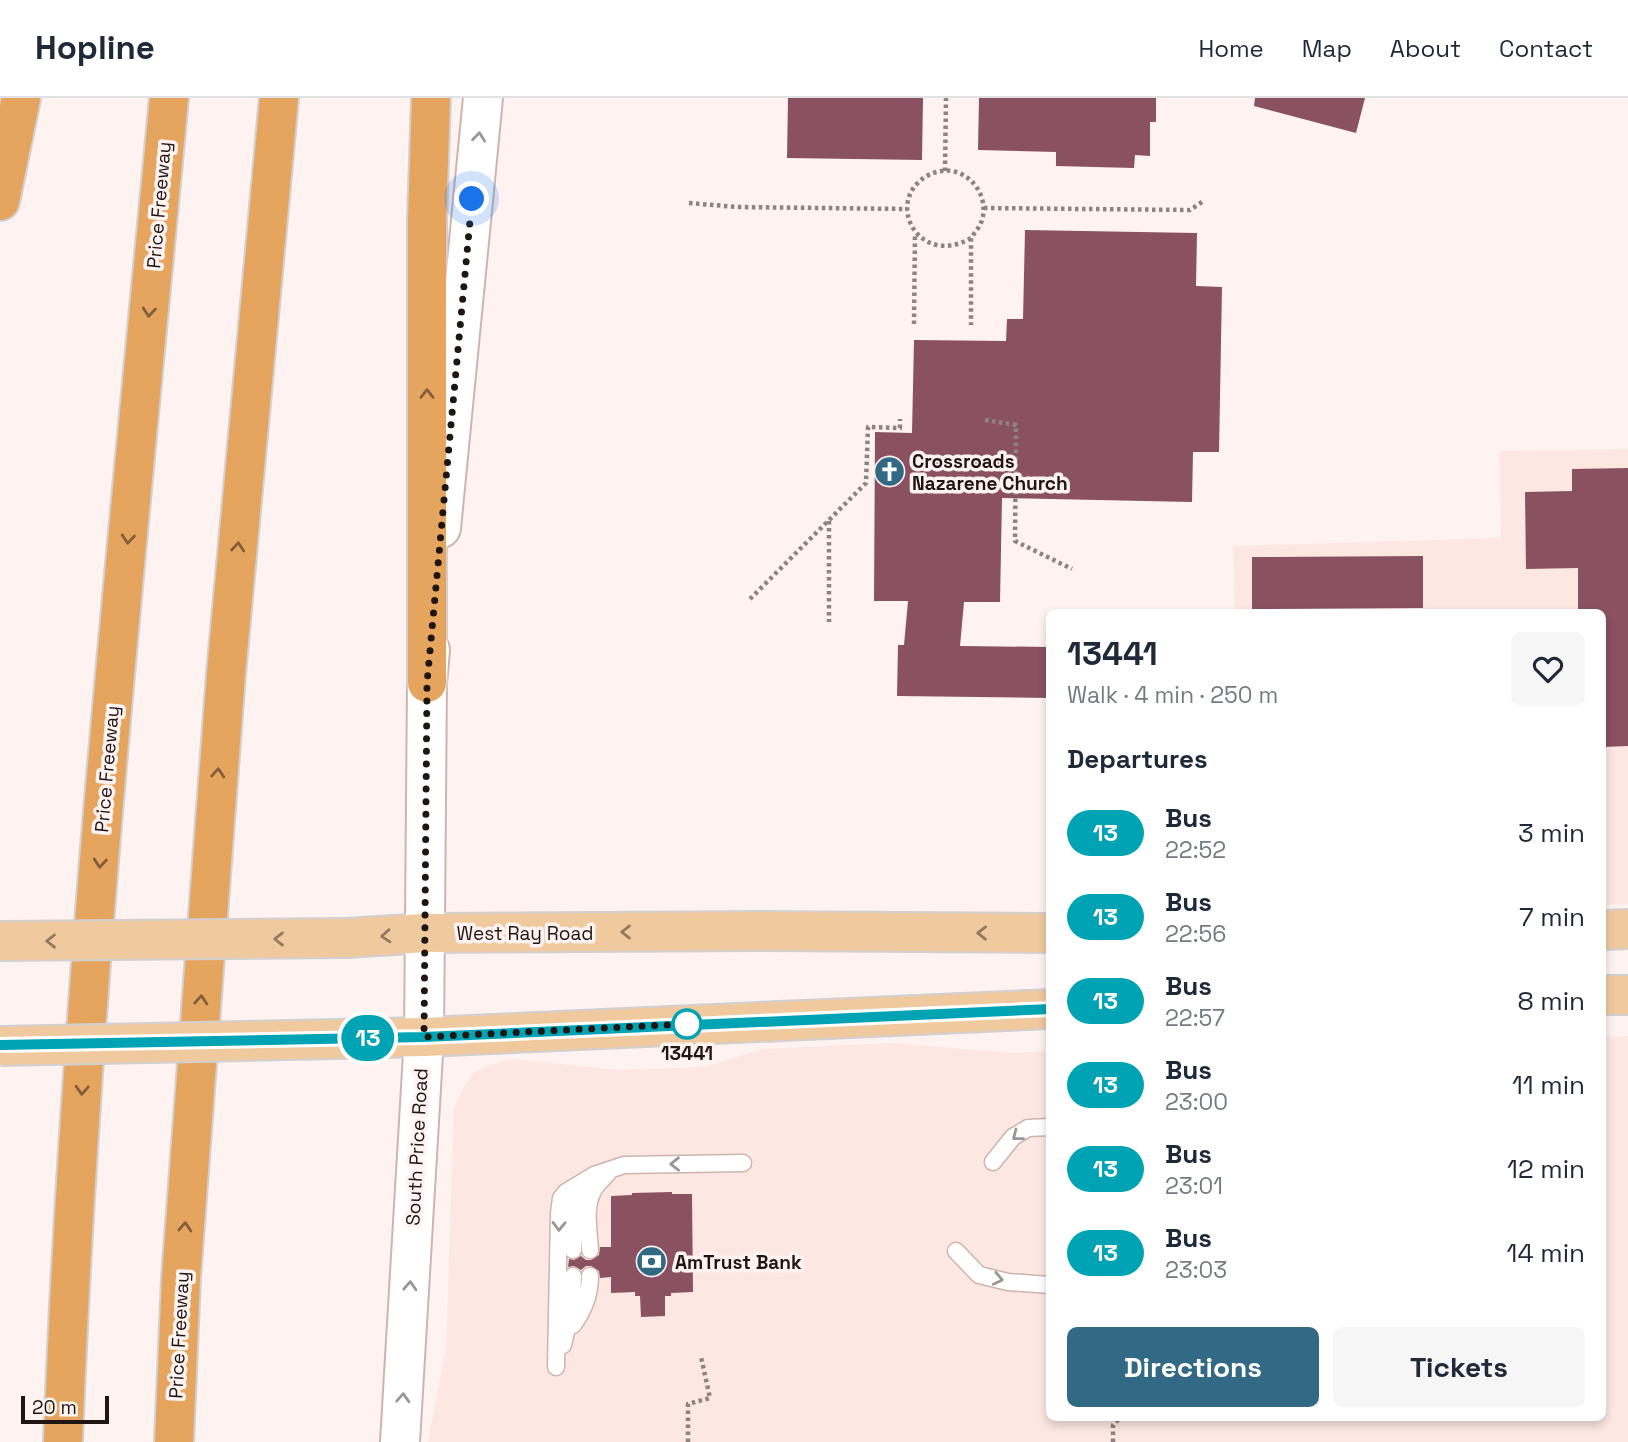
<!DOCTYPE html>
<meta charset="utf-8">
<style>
body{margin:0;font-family:"Space Grotesk",sans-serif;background:#f6f6f7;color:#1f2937;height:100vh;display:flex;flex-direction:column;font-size:26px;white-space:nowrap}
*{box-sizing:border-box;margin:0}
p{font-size:23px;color:#747a83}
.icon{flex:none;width:38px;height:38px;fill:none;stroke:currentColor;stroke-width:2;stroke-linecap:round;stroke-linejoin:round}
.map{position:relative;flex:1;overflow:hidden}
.panel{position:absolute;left:1046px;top:511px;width:560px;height:812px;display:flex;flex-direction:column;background:#fff;border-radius:10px;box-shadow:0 4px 10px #0003}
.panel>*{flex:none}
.badge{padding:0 14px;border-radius:23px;font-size:24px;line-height:46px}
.scale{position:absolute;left:21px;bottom:18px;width:88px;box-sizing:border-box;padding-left:7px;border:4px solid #1f1614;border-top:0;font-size:19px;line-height:24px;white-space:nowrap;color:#1f1614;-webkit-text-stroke:5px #fef3f1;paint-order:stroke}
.you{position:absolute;width:35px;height:35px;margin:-18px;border:5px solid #fff;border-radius:50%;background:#1a73e8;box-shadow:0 0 0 10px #1a73e833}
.map>.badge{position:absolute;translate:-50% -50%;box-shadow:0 0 0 4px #fff}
h2{padding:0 21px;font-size:26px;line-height:63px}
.round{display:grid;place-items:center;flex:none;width:74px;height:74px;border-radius:10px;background:#f6f6f7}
.overview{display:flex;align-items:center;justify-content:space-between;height:119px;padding:0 21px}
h1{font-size:33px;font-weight:700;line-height:52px}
.action{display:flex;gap:14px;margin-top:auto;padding:14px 21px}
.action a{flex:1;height:80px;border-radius:10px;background:#326984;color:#fff;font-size:28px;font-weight:700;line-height:80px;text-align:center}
.action a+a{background:#f6f6f7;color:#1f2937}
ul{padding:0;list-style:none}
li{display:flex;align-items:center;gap:21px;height:84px;padding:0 21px}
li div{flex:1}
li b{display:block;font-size:26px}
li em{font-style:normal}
li .badge{min-width:77px;font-weight:700;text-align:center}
header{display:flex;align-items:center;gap:42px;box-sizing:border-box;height:98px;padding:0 35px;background:#fff;border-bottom:2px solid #e0e1e3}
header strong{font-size:33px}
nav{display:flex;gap:38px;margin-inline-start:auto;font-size:24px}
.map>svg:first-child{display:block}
.built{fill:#fce7e2}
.building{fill:#8a5161}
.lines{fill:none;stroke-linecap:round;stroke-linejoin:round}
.service-casing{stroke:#cdb5ae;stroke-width:19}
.secondary-casing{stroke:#cdb5ae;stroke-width:42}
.primary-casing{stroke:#d2d0d0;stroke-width:42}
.motorway-casing{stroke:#d2d0d0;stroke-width:42}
.path{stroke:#8d8381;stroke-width:4.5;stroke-dasharray:3.5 3.5;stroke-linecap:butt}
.service{stroke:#fff;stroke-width:16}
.secondary{stroke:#fff;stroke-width:38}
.primary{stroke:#f0c99f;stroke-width:38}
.motorway{stroke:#e6a55f;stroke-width:38}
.primary-bridge-casing{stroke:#d2d0d0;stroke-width:42;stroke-linecap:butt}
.primary-bridge{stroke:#f0c99f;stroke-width:38}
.oneway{stroke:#9a9695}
.oneway2{stroke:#825e3a}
.oneway3{stroke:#927860}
.line-casing{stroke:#fff;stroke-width:16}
.line{stroke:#00a3b4;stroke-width:10}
.walk{stroke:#1f1614;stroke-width:7;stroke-dasharray:0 12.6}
.stop-dot{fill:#fff;stroke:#00a3b4;stroke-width:3.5}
.labels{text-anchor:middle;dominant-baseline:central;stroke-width:7;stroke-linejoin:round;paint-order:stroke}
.street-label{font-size:19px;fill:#1f1614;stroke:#fef3f1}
.poi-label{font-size:19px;font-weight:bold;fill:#1f1614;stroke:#fef3f1;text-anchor:start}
.stop-label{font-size:19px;font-weight:bold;fill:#1f1614;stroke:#fef3f1}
</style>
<header>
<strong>Hopline</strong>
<nav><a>Home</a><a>Map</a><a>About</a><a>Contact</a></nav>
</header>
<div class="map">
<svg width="1628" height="1344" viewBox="0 0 1628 1344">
<rect width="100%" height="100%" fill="#fef3f1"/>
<path class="built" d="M1628,351v455l-25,1v-293h-368l-2,-66 268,-8 -2,-87z
M1628,938v406h-1200l18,-94 8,-240 8,-18 12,-18 14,-6 25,-7 105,11 86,-3 59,-18 129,-6 120,10 38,-2v367h553v-381z"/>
<path class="building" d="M788,0h135l-1,62 -135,-2z
M979,0h177v24h-6v34l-15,-1 -1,13 -78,-2v-14l-78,-2z
M1255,0h110l-9,35 -102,-27z
M1025,132l172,3 -1,53 26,1 -3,165h-26l-1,50 -190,-4 -2,104h-36l-4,44 90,1v51l-153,-2 1,-51h6l4,-44h-34l1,-169 37,1 2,-93 92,1 1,-22h16z
M1628,370v278l-25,1v-135h-25v-44l-52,1 -1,-77 47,-1v-22z
M1423,458v52l-171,1v-52z
M672,1094v2h20l1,98 -22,1v3h-6v20l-24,1 -1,-21h-5v-4l-24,1v-16l-11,1 -1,-7 -8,-5h-5l-5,4 -7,-4 -6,1 1,-8 5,1 7,-4 5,4h5l8,-5 1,-8h11v-51l21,-1v-2z"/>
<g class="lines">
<defs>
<path id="service" d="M993,1064l20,-25 15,-9 22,-1
M573,1152v-51l6,-11 5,-4
M590,1152c-1,-17 -6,-43 3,-59 3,-7 10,-12 15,-18
M956,1153l23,24 29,7 42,3
M573,1227c11,-15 17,-30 17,-49
M563,1247l9,-38 1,-31
M556,1269l3,-153 2,-16 5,-6 28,-17 30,-10 119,-2"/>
<path id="secondary" d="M441,430l42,-430
M400,1344l24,-405 3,-354 3,-33"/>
<path id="primary" d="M1603,832l25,-1
M347,840l78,-5 334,-2 291,2
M1603,897h25
M336,941l88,-2 626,-28"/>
<path id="motorway" d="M0,103l21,-103
M427,585v-462l4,-123
M63,1344c17,-449 64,-897 106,-1344
M174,1344l7,-164 45,-604 53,-576"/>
</defs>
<use href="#service" class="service-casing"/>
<use href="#secondary" class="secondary-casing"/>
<use href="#primary" class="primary-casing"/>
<use href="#motorway" class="motorway-casing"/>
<path class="path" d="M945,73l1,-73
M689,105l48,4 170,2
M984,110l206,2 15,-10
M971,140c-51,30 -87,-34 -46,-61 10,-6 21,-8 31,-5 20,6 32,28 26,48 -2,7 -7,12 -11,18v87
M914,226l1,-91
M985,322l31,5 -1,116 57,28
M829,423v101
M750,501l116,-116 2,-56 32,1v-9
M688,1344v-38l22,-6 -9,-41
M1113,1344v-17l7,-7"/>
<use href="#service" class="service"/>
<use href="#secondary" class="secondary"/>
<use href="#primary" class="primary"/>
<use href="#motorway" class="motorway"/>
<defs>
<path id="primary-bridge" d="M0,843l347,-3
M0,948l336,-7"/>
</defs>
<use href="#primary-bridge" class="primary-bridge-casing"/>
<use href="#primary-bridge" class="primary-bridge"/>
</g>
<defs><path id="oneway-chevron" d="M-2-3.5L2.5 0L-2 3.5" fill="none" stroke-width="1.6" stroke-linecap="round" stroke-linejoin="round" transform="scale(1.75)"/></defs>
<g class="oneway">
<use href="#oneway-chevron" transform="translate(479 39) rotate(-84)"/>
<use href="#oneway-chevron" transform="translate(1017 1038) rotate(142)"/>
<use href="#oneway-chevron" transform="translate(675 1066) rotate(179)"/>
<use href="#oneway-chevron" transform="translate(559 1128) rotate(91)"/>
<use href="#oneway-chevron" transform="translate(998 1181) rotate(12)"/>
<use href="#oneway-chevron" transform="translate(410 1188) rotate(-87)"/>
<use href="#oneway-chevron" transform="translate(403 1300) rotate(-87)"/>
</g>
<g class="oneway2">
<use href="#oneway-chevron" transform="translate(149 214) rotate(95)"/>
<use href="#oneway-chevron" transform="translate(427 296) rotate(-90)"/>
<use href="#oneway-chevron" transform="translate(128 441) rotate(95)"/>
<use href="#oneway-chevron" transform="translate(238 449) rotate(-85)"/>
<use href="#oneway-chevron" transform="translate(218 675) rotate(-86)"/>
<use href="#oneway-chevron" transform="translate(100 765) rotate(95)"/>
<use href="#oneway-chevron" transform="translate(201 902) rotate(-86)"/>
<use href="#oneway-chevron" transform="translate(82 992) rotate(93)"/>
<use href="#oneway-chevron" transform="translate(185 1129) rotate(-86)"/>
</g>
<g class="oneway3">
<use href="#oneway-chevron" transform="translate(626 834) rotate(180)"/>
<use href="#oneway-chevron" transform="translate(982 835) rotate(-179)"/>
<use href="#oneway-chevron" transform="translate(386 838) rotate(176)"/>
<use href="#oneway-chevron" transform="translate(279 841) rotate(180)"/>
<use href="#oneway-chevron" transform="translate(51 843) rotate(180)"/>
</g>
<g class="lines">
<defs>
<path id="line" d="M0,947l424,-8 626,-28"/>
</defs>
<use href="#line" class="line-casing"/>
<use href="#line" class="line"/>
<path class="walk" d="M472,101l-45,484 -3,354 263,-13"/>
</g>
<defs>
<symbol id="church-disc" viewBox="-11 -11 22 22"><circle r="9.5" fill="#326984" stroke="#fef3f1"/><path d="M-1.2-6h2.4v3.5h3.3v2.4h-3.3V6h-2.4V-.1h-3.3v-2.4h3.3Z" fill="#fff"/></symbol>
<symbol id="bank-disc" viewBox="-11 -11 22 22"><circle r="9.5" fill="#326984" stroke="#fef3f1"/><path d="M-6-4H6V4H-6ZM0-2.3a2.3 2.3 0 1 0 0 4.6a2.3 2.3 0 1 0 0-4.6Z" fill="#fff"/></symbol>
</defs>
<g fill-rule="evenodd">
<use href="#church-disc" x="872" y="356" width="35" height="35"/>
<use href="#bank-disc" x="634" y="1146" width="35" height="35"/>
</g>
<circle class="stop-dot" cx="687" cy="926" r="14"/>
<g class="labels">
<g class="street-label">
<text transform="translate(159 107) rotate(-85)">Price Freeway</text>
<text transform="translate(107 671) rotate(-85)">Price Freeway</text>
<text x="525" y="835">West Ray Road</text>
<text transform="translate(417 1049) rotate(-87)">South Price Road</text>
<text transform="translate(179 1237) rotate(-87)">Price Freeway</text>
</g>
<g class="poi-label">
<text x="912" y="363">Crossroads<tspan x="912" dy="22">Nazarene Church</tspan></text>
<text x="675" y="1164">AmTrust Bank</text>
</g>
<g class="stop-label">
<text x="687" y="955">13441</text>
</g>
</g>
</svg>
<div class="scale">20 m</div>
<div class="you" style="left:472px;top:101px"></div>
<b class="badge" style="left:368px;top:940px;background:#00a3b4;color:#fff">13</b>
<section class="panel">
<div class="overview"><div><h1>13441</h1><p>Walk · 4 min · 250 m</p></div><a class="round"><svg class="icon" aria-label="heart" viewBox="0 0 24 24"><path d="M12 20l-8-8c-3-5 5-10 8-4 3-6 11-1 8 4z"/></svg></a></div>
<h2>Departures</h2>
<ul>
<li><span class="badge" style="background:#00a3b4;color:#fff">13</span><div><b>Bus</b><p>22:52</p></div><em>3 min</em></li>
<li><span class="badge" style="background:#00a3b4;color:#fff">13</span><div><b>Bus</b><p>22:56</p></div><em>7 min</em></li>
<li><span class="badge" style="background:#00a3b4;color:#fff">13</span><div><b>Bus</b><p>22:57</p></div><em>8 min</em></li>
<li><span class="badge" style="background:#00a3b4;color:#fff">13</span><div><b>Bus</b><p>23:00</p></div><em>11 min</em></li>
<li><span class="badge" style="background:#00a3b4;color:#fff">13</span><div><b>Bus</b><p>23:01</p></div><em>12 min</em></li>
<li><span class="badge" style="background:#00a3b4;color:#fff">13</span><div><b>Bus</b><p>23:03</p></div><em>14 min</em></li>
</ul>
<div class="action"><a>Directions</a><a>Tickets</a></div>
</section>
</div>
